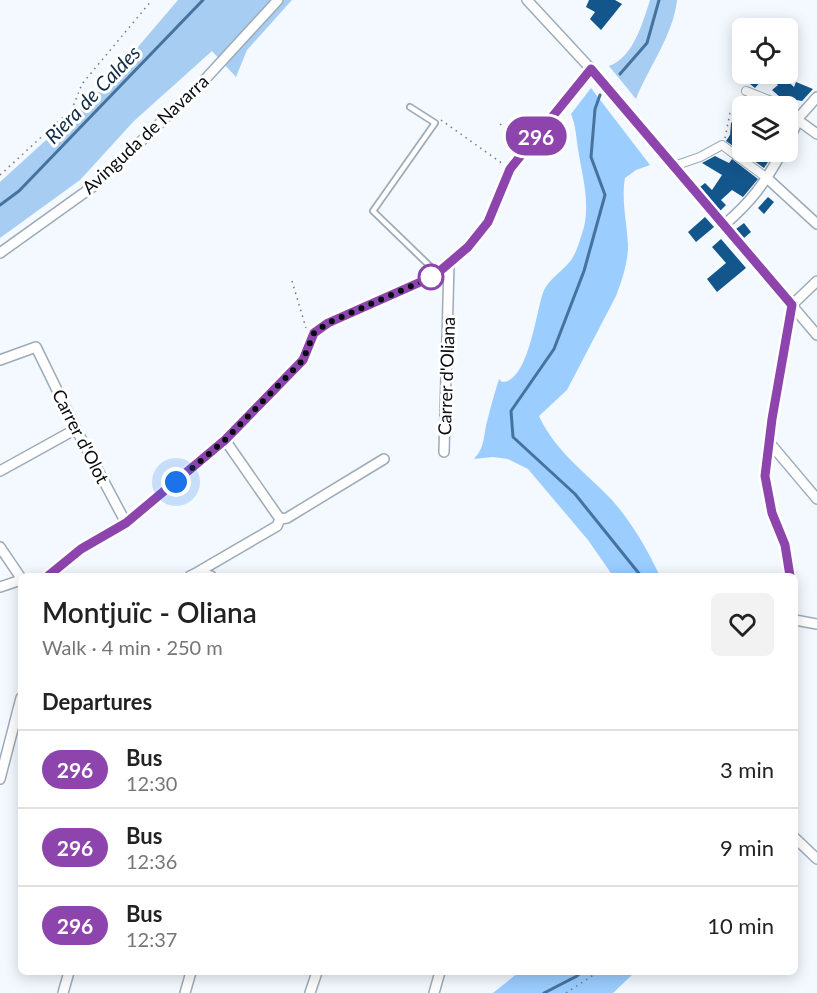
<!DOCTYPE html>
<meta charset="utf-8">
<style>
body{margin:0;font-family:Lato,sans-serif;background:#f2f2f2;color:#222;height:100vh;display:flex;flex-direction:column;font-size:22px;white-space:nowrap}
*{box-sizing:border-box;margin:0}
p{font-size:20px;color:#767676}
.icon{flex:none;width:33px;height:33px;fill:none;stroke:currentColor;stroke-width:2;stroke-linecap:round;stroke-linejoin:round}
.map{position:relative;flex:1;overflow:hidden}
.side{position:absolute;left:18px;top:573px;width:780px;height:402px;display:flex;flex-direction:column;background:#fff;border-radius:9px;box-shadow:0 3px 15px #0003}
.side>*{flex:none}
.badge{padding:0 12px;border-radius:20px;font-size:21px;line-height:39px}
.fabs{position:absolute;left:732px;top:18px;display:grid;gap:12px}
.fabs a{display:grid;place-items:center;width:66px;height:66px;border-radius:9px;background:#fff;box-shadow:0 3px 15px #0003;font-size:30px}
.you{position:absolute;width:30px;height:30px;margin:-15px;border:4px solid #fff;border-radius:50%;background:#1a73e8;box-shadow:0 0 0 9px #1a73e833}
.map>.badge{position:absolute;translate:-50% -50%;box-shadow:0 0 0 3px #fff}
h2{padding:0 24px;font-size:22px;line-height:54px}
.round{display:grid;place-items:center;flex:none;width:63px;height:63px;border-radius:9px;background:#f2f2f2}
.overview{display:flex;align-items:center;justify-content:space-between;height:102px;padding:0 24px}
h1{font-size:28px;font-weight:600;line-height:45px}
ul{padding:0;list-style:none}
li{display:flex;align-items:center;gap:18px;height:78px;padding:0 24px;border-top:2px solid #e0e0e0}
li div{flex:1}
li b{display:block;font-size:22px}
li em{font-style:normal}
li .badge{min-width:66px;font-weight:700;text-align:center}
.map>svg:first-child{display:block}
.green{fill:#a7cdf2}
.forest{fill:#9bcdff}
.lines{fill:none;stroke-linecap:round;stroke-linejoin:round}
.stream{stroke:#46729e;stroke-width:3}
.building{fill:#13568c}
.service-casing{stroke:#9dabb8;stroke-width:8}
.pedestrian-casing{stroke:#9dabb8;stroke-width:10}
.minor-casing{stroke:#9dabb8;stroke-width:12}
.path{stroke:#74797e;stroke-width:1.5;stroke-dasharray:1.5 4.5;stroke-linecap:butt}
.service{stroke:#fff;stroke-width:4.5}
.pedestrian{stroke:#fff;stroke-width:8}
.minor{stroke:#fff;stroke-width:9}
.line-casing{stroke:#fff;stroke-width:14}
.line{stroke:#8e44ad;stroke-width:9}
.walk{stroke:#080d11;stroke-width:6;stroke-dasharray:0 10.8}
.stop-dot{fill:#fff;stroke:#8e44ad;stroke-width:3}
.labels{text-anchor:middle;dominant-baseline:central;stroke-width:6;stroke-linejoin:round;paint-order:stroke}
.street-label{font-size:18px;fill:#080d11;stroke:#fff}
.water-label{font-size:20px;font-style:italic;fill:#112c45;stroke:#fff}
</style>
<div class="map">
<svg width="817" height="993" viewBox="0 0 817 993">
<rect width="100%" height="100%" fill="#f3f9ff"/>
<path class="green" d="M178,0h114l-45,50 -11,27 -24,-26 -78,70 -54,59 -80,58v-56l102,-93z
M650,0h27c-4,36 -28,66 -41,99l-27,-33c24,-8 34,-44 41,-66z"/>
<path class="forest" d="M591,88l59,77 -14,5 -11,8c-4,21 2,45 3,67 0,18 -6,35 -12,51l-49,94 -28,26c16,35 46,56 72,83 20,22 36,50 49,77h-47l-25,-36 -60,-71 -20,-10 -15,-2 -19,2c12,-13 9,-25 14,-41 3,-13 7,-26 11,-39l3,3c25,1 34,-67 40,-86 5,-18 22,-24 31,-39 5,-8 8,-21 11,-30 6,-27 -2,-52 -6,-78 -2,-12 -2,-23 -7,-35z
M519,972h116l-22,21h-120z"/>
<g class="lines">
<path class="stream" d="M620,74l27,-31 12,-43
M600,95l-5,14 -4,48 14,38 -21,76 -30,78 -43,62 2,26 62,57 66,82
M0,205l19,-14 184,-191
M544,993l33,-17 4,-4"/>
</g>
<path class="building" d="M589,0h26l7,4 -21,26 -11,-11 5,-7 -9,-5z
M748,74h32l14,13 2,-5 17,7 -11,12 -22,-4 -8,-7 6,-5 -11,-11 -12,14 -11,-9z
M742,113v39h18l10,7 -6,9 -38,-27 4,-6 1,-12z
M715,156l14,7 3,-4 26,20 -15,18 -11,-7 -11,10 5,5 -6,6 -20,-24 5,-4 7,7 10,-15 -20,-12z
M768,197l6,5 -10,12 -6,-6z
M705,217l9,10 -18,15 -8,-10z
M744,223l7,9 -7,6 -8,-9z
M721,239l25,29 -29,24 -10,-13 19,-16 -14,-16z"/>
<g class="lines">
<defs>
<path id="service" d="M410,107l25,16 -62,88 64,62"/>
<path id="pedestrian" d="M746,91l38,15
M788,108l3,1 8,12
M674,166l26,-9 22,-12 45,33"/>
<path id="minor" d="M527,0l64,69 226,266
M799,121l18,13
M788,142l12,-26 17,-19
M767,178l50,46
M724,225c28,-24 40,-41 58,-73
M0,253l95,-68 104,-99 79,-86
M792,305l25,-24
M0,360l36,-13 40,82 50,94
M769,442l48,57
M444,452l5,-188
M0,471l76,-42
M280,519l7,-1 97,-59
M0,547l21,31
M198,572l79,-46 3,-7 -55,-79
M48,576l33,-27 45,-26 99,-83 78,-80 11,-26 14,-11 106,-47 34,-29 20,-25 22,-53 81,-100
M190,576l8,-4 13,4
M791,576l-6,-31 -13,-32 -7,-38 7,-56 20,-114
M0,587l21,-7
M795,620l22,4
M0,779l21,-81
M795,838l22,21
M63,993l6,-21
M185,993l6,-21
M310,993l7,-21
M434,993l6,-21"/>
</defs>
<use href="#service" class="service-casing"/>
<use href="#pedestrian" class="pedestrian-casing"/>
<use href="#minor" class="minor-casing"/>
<path class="path" d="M441,120l62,44
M500,124l21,15
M725,138l5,-25 10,-14
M0,175l72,-66 10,-25 70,-84
M292,281l14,47
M566,993l32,-21"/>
<use href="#service" class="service"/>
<use href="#pedestrian" class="pedestrian"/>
<use href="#minor" class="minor"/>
</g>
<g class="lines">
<defs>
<path id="line" d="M48,576l33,-27 45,-26 99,-83 78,-80 11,-27 14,-10 106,-47 34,-29 20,-25 22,-53 81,-100 201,236 -20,114 -7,57 7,37 13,32 5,31"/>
</defs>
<use href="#line" class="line-casing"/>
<use href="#line" class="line"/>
<path class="walk" d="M176,482l49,-42 78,-80 11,-27 14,-10 106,-47 -3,1"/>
</g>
<circle class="stop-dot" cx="431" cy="277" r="12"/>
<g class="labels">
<g class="street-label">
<text transform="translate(145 134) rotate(-43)">Avinguda de Navarra</text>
<text transform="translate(446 376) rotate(-88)">Carrer d'Oliana</text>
<text transform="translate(81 436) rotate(63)">Carrer d'Olot</text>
</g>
<g class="water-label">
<text transform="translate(92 94) rotate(-46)">Riera de Caldes</text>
</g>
</g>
</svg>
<div class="fabs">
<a><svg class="icon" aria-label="locate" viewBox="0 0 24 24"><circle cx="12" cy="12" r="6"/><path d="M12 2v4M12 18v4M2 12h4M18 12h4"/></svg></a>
<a><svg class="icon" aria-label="layers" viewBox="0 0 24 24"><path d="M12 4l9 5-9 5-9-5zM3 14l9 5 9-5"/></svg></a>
</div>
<div class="you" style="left:176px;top:482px"></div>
<b class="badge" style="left:536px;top:136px;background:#8e44ad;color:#fff">296</b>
<section class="side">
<div class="overview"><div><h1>Montjuïc - Oliana</h1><p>Walk · 4 min · 250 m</p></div><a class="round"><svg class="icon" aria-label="heart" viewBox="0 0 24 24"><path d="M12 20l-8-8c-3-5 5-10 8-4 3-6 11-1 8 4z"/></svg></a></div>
<h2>Departures</h2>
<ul>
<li><span class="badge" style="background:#8e44ad;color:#fff">296</span><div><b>Bus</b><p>12:30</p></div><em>3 min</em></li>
<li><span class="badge" style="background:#8e44ad;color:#fff">296</span><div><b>Bus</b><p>12:36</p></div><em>9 min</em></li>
<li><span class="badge" style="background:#8e44ad;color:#fff">296</span><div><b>Bus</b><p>12:37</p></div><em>10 min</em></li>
</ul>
</section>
</div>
